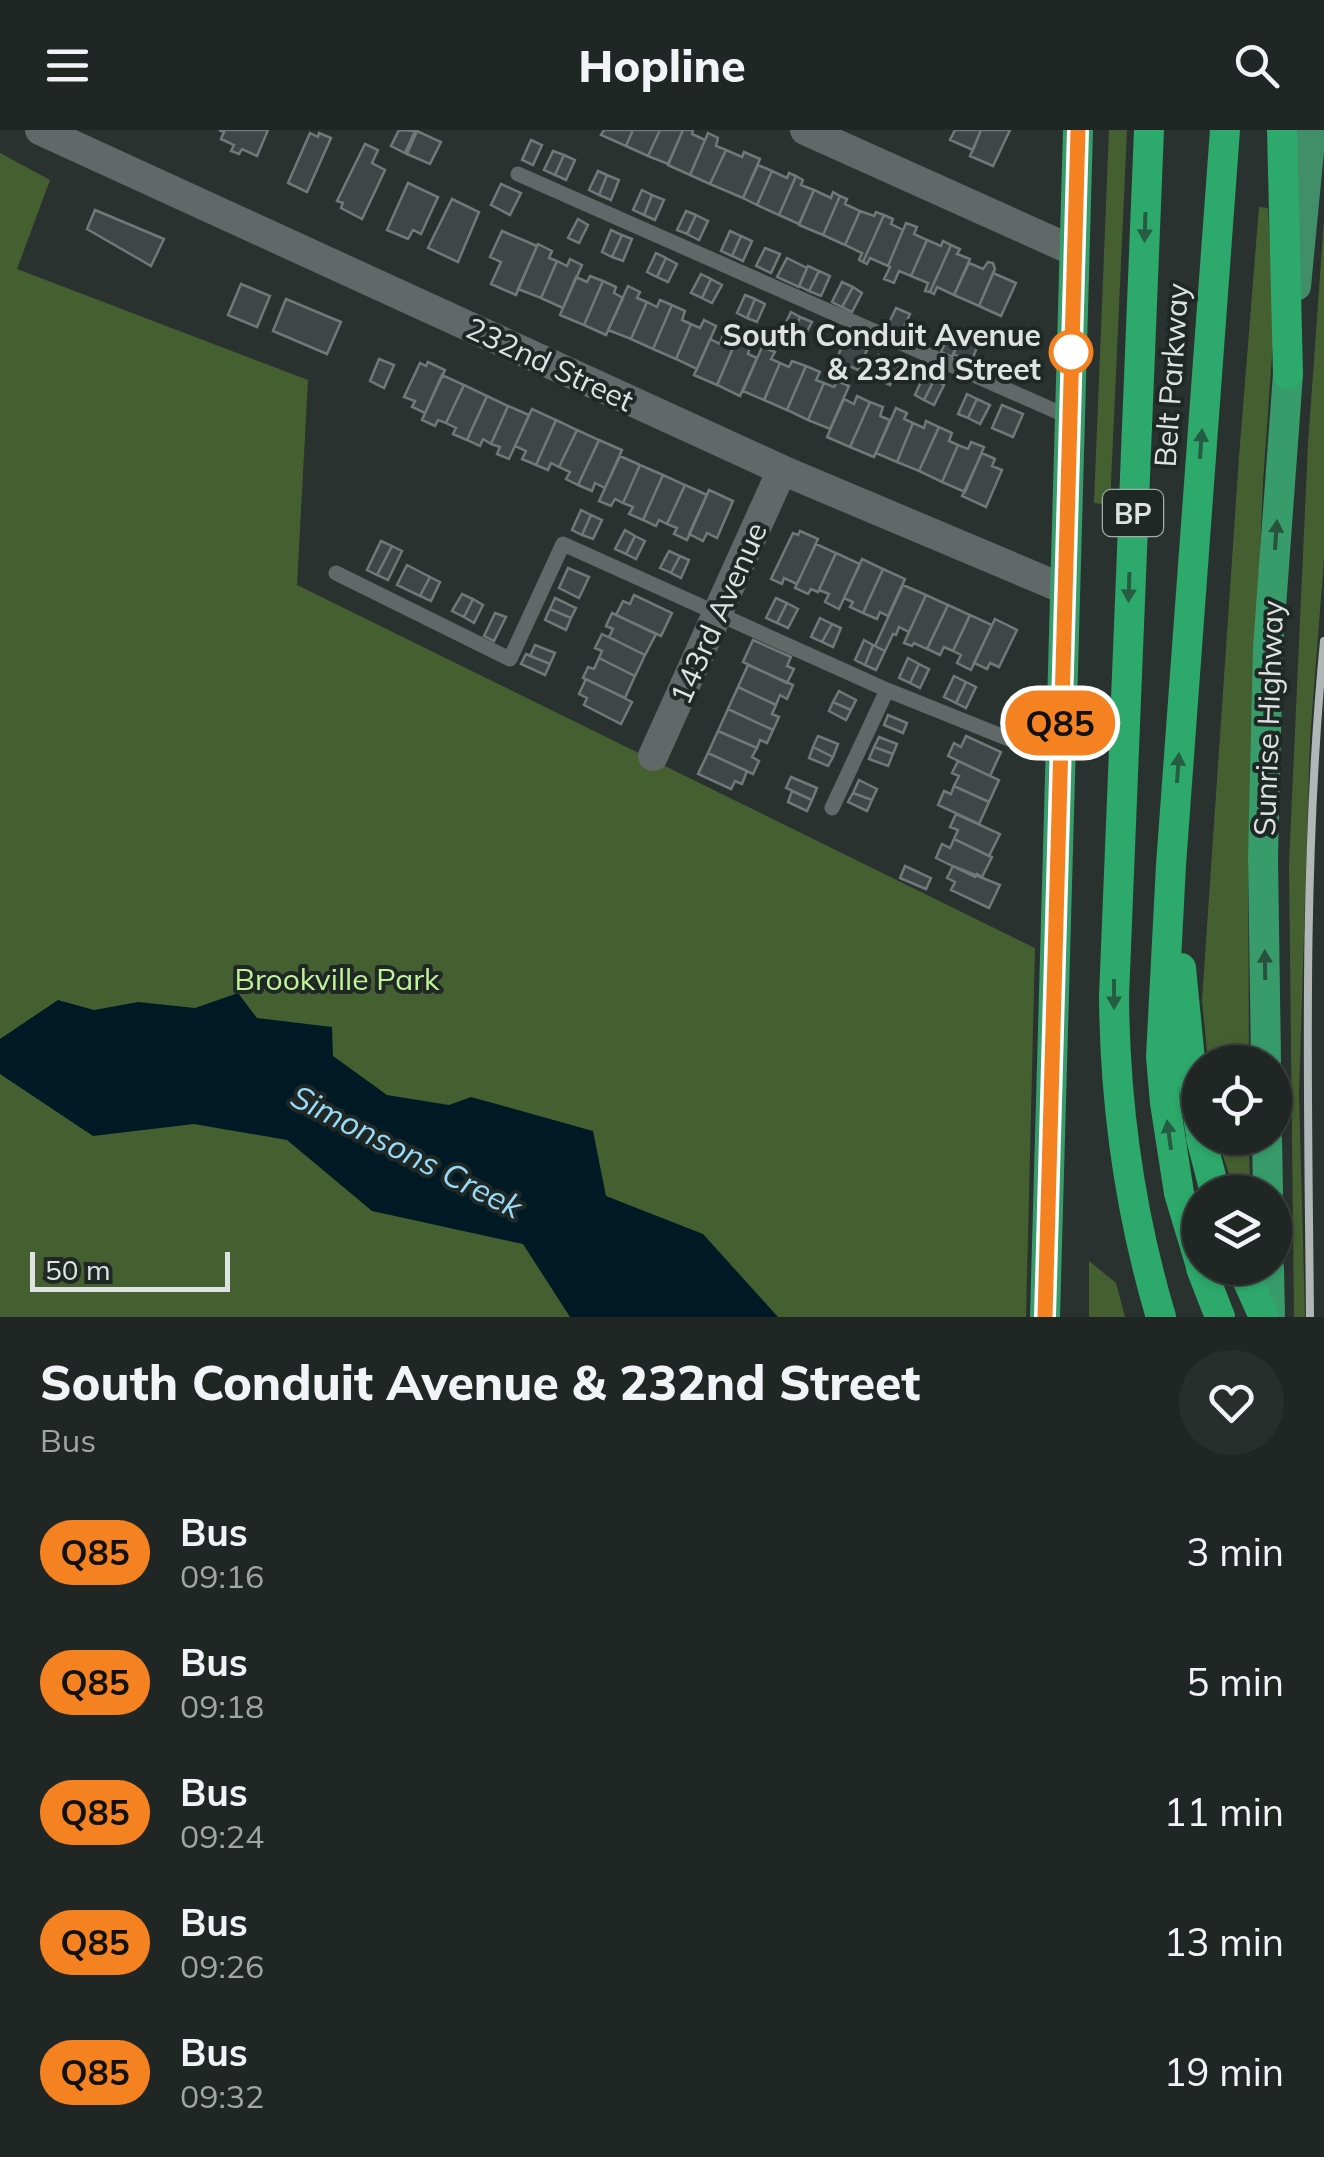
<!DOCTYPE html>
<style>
body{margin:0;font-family:Mulish,sans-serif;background:#282e2c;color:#f1f3f6;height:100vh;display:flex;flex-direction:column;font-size:38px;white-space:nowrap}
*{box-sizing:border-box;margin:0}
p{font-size:32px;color:#a2a5a6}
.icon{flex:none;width:55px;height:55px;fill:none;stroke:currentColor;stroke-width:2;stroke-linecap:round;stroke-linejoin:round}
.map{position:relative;height:1187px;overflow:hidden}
.details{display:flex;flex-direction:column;background:#202624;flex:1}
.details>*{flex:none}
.badge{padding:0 20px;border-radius:32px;font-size:35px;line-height:65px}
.tools{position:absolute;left:1182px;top:915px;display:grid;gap:20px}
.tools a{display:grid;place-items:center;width:110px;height:110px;border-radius:50%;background:#202624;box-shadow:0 2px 8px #0004,0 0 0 2px #3d4341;font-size:50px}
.scale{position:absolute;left:30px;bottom:25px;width:200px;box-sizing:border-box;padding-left:10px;border:5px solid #dee3e2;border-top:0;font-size:28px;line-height:35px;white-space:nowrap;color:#dee3e2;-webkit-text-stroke:8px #202826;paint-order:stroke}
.map>.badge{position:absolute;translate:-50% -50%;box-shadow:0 0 0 5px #fff}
.round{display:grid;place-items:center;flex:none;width:105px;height:105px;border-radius:52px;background:#282e2c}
.headline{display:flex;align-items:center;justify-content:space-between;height:170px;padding:0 40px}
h1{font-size:48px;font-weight:800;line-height:75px}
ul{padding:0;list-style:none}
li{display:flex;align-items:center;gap:30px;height:130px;padding:0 40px}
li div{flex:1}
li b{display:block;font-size:38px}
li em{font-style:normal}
li .badge{min-width:110px;font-weight:700;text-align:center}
header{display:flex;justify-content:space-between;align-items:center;height:130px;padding:0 40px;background:#202624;font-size:45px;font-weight:800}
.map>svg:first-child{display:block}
.green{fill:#456030}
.water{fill:#001a25}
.building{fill:#3e4647;stroke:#70797a;stroke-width:2.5}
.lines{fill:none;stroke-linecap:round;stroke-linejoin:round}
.service{stroke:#606967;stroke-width:15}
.minor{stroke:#606967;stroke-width:30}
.primary{stroke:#418f69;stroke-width:30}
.trunk{stroke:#379c6a;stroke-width:30}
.motorway{stroke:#2da96b;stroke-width:30}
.rail{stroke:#b1b7b6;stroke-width:8}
.oneway{fill:#255c42}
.oneway2{fill:#28513e}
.line-casing{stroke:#fff;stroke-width:22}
.line{stroke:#f58220;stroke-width:15}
.stop-dot{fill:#fff;stroke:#f58220;stroke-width:5}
.labels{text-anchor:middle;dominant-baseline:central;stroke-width:8;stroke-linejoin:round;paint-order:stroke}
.shield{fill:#202826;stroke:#a5abaa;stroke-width:2.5}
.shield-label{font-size:28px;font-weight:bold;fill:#dee3e2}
.stop-label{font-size:30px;font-weight:bold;fill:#dee3e2;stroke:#202826;text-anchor:end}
.street-label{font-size:30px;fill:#dee3e2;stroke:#202826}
.park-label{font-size:30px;fill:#bff497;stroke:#202826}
.water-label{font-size:32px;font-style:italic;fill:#97dbf9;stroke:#202826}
</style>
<header><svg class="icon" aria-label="menu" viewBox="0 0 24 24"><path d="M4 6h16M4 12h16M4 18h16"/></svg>Hopline<svg class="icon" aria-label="search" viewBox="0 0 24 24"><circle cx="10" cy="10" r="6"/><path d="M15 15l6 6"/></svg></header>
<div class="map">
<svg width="1324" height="1187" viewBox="0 0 1324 1187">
<rect width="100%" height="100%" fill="#2a3230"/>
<path class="green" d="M1109,0h18l-17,375 -16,-2z
M0,23l50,27 -33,89 291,111 -11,205 738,363 -9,369h-1026z
M1259,77l9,1 6,119 -11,155 -15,378 1,202h-41l-6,-62 37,-543z
M1324,90v339l-14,180 -11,356 6,222h-11l-5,-453 19,-420z
M1217,1008h32l1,54h-15z
M1089,1131l27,22 9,34h-36z"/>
<path class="water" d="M238,863l19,25 75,9 1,29 54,39 62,10 22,-8 122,34 13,65 97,38 75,83h-208l-47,-73 -151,-33 -85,-71 -93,-16 -101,12 -93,-62v-35l58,-39 36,10 44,-8 57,6z"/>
<path class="building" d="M219,0h49l-11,26 -15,-7 -3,5 -8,-3 3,-6 -13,-6 3,-7z
M399,0l16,1 -10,22 -14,-7z
M604,0h29l-7,16 -25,-11z
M633,0h27l-12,26 -22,-10z
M660,0h23l-15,34 -20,-8z
M683,0h10l-1,4 13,6 -15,35 -22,-10z
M955,0h26l-8,20 -23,-10z
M981,0h29l-17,36 -23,-10z
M417,1l24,11 -11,22 -23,-10z
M310,3l8,4 1,-4 12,5 -24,54 -19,-9z
M708,3l10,5 -2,8 10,4 -16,34 -20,-9z
M531,10l11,5 -9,20 -11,-5z
M365,14l13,6 -6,13 13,7 -23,49 -21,-11 2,-5 -6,-2z
M726,20l16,7 2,-5 16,7 -17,39 -33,-14z
M553,21l11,4 -9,20 -11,-5z
M564,25l11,5 -9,20 -11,-5z
M758,35l14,6 -15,34 -14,-7z
M598,41l9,4 -8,20 -10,-5z
M772,41l15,7 2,-5 7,3 -17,39 -22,-10z
M607,45l12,5 -8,20 -12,-5z
M796,46l7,4 -2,5 13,5 -15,34 -20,-9z
M408,53l30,14 -17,37 -8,-4 -5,9 -21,-9z
M501,54l20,9 -11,22 -19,-10z
M642,60l10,5 -8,20 -11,-5z
M814,60l17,8 2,-6 7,4 -17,39 -24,-10z
M652,65l12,5 -9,20 -11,-5z
M840,66l7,3 -2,5 15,7 -15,34 -22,-10z
M452,69l27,13 -21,50 -30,-14z
M95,80l69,29 -13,27 -64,-37z
M686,81l10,4 -9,19 -10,-4z
M860,81l14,5 2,-4 8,3 -21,47 -4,-2 3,-7 -17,-8z
M696,85l12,6 -9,19 -12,-6z
M884,85l9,4 -2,5 12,6 -15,36 -18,-8 -3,6 -4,-2z
M578,89l10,6 -9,18 -11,-5z
M906,93l11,4 -3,7 13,6 -16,36 -12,-5 -5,12 -10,-4 6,-12 -2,-1z
M611,100l11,5 -10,22 -10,-5z
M502,101l35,15 -21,49 -25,-11 10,-22 -11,-5z
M730,101l11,5 -9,20 -11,-5z
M622,105l10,4 -9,22 -11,-4z
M741,106l11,5 -9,20 -11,-5z
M927,110l14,6 2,-5 8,4 -21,47 -5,-1 3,-8 -17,-7z
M538,114l14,7 -3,7 8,3 -16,37 -23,-9z
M951,115l9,4 -3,5 13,5 -16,36 -17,-8 -3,7 -4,-2z
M765,118l15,6 -9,19 -15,-7z
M656,123l10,5 -9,19 -10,-5z
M666,128l11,6 -9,18 -11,-5z
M787,128l20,10 -8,19 -22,-10z
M570,129l12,6 -19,43 -22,-10 16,-37 10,5z
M988,132l5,1 2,6 -16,37 -25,-11 15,-32 14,6z
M808,136l11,5 -10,20 -10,-5z
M819,141l11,5 -9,20 -12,-5z
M993,143l23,10 -15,33 -22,-10z
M701,144l10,5 -9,19 -11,-5z
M590,146l13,5 -19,44 -24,-10 16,-38 11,5z
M711,149l11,6 -10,18 -10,-5z
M603,151l13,6 -2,6 9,5 -17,37 -22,-10z
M842,152l11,5 -11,20 -10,-5z
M241,154l29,12 -13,31 -29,-12z
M628,156l12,6 -3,6 10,4 -16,37 -23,-9z
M853,157l9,6 -10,19 -10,-5z
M745,165l10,4 -8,19 -10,-5z
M286,169l55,23 -14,32 -54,-23z
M755,169l10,5 -8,18 -10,-4z
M660,170l12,5 -19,44 -22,-10 16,-37 10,5z
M672,175l13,6 -3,9 9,4 -15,35 -23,-10z
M896,178l14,6 -9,19 -14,-6z
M791,182l9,5 -9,21 -10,-5z
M800,187l12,5 -11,21 -10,-5z
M704,190l12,6 -19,43 -21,-10 15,-35 9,4z
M951,200l11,5 -10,22 -11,-5z
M964,201l17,7 -10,24 -18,-8z
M723,205l13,6 -19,44 -23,-10 16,-36 10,5z
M845,210l22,10 -9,20 -22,-10z
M736,211l14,6 -2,7 9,4 -17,38 -23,-11z
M762,217l13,5 -4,7 9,4 -16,37 -21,-9z
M879,225l10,5 -10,20 -10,-5z
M379,229l15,6 -10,23 -14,-7z
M889,230l11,4 -10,21 -11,-5z
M792,231l14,5 -19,44 -23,-10 16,-37 9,4z
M428,232l17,8 -20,43 -13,-6 3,-6 -11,-4 16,-34 6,3z
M806,236l14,6 -4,8 8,3 -16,37 -21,-10z
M442,245l22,10 -18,38 -8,-3 -3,6 -13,-6z
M924,245l10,5 -10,20 -9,-5z
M934,250l10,5 -10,20 -10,-5z
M837,251l12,5 -19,43 -22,-9 16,-37 10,4z
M464,255l23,11 -20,44 -14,-6 3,-6 -10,-5z
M967,264l10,5 -9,19 -10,-4z
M487,266l21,10 -17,38 -8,-5 -3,7 -13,-6z
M857,266l13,6 -20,45 -23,-10 17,-38 10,5z
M977,269l13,6 -10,19 -12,-6z
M870,272l13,5 -3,9 10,4 -16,37 -24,-10z
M1002,275l21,9 -10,23 -21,-9z
M508,276l21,9 -20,44 -12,-5 3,-7 -9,-3z
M896,278l11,5 -3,6 9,4 -16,39 -21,-9z
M532,279l24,11 -20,45 -14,-6 4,-8 -11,-5z
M556,290l21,10 -18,37 -8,-4 -3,7 -12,-5z
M926,291l13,6 -20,44 -22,-9 16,-39 11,5z
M939,297l13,6 -3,8 9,4 -16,37 -23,-11z
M577,300l22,10 -21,45 -12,-6 4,-7 -11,-5z
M599,310l23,10 -17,38 -10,-5 -3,8 -14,-6z
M971,312l13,5 -19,45 -23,-10 16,-37 10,4z
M982,323l13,6 -3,7 10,4 -16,37 -24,-11z
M620,326l20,9 -17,38 -8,-4 -4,7 -12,-5z
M640,335l23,10 -20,45 -14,-6 4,-7 -10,-4z
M663,345l22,10 -18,39 -8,-4 -3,6 -13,-6z
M685,355l22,10 -20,45 -13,-6 3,-6 -10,-4z
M709,360l24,11 -16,37 -10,-5 -4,8 -14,-7z
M581,380l10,5 -9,20 -10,-5z
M591,385l11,5 -9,19 -11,-4z
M625,400l10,6 -9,18 -11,-5z
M800,401l18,8 -21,45 -13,-6 -2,6 -11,-5 22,-46 5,2z
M635,406l10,5 -9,18 -10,-5z
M381,411l11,5 -15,29 -10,-5z
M816,414l20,9 -18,39 -7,-3 -3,5 -13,-6z
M392,416l10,5 -14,29 -11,-5z
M669,421l11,5 -9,17 -11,-5z
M836,423l24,11 -21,45 -14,-7 4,-8 -10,-4z
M680,426l9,4 -8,18 -10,-5z
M862,429l21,10 -20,44 -13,-6 3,-5 -9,-4z
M407,435l23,12 -10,19 -23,-11z
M568,438l21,9 -10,21 -20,-10z
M883,439l22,10 -17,37 -8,-4 -3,7 -14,-6z
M430,447l10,5 -9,19 -11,-5z
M903,455l23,10 -17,37 -10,-5 -3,8 -3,-1 -8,17 -10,-5z
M462,464l11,5 -9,18 -12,-6z
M634,465l38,18 -11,23 -45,-21 7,-14 7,3z
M926,465l22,10 -21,44 -13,-6 -2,3 -8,-3z
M555,468l21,10 -5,10 -21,-9z
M776,468l11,5 -10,20 -11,-5z
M473,469l10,6 -9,18 -10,-6z
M787,473l11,6 -10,19 -11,-5z
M948,475l22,10 -17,36 -9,-4 -4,8 -13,-6z
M550,479l21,9 -5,12 -21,-10z
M495,483l11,4 -12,24 -10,-5z
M612,483l44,21 -11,21 -36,-18 4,-8 -7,-3z
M970,485l22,10 -21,45 -14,-7 4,-8 -8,-4z
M820,488l12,6 -10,18 -11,-5z
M995,489l22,11 -18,37 -9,-4 -3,6 -13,-6z
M832,494l9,4 -8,19 -11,-5z
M602,504l43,21 -10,21 -36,-18 3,-7 -7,-3z
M753,510l38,17 -4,9 7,3 -7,14 -44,-21z
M864,510l9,5 -8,20 -10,-5z
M535,515l20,8 -5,11 -20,-8z
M873,515l12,6 -9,19 -11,-5z
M526,524l24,10 -5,11 -24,-11z
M599,528l36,18 -10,22 -42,-20 5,-11 6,2z
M908,528l11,6 -9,19 -11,-5z
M919,534l10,5 -9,19 -10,-5z
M748,535l45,20 -6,14 -7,-4 -4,10 -38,-18z
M954,546l12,6 -10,21 -12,-6z
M586,549l46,23 -11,22 -37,-19 3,-7 -8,-4z
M966,552l10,5 -10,21 -10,-5z
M738,557l38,18 -4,9 7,3 -6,13 -45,-21z
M839,561l17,9 -5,10 -18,-8z
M833,572l18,8 -5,10 -17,-9z
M728,579l45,21 -6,13 -7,-3 -3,8 -39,-17z
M888,585l19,8 -4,10 -19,-8z
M718,601l39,17 -5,9 7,4 -6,13 -45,-21z
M818,606l20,8 -5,13 -20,-10z
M966,606l35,16 -11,24 -42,-20 6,-13 7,4z
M879,607l18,7 -4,10 -19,-7z
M813,617l20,10 -5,9 -19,-8z
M874,617l19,7 -5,12 -19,-7z
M708,623l39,18 -5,13 -7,-3 -4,8 -33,-15z
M958,631l41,19 -10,22 -35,-16 5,-10 -7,-3z
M791,647l26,11 -5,12 -26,-12z
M859,650l18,9 -5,11 -19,-7z
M954,656l35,16 -10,22 -41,-19 6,-14 7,3z
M792,661l20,9 -5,11 -19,-9z
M853,663l19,7 -5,11 -19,-9z
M956,684l44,20 -11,22 -35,-17 4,-9 -8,-3z
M954,709l38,18 -10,20 -5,-3 -2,3 -39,-19 6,-14 8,4z
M905,736l26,12 -5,11 -26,-11z
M953,736l47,19 -11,23 -38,-18 4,-8 -8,-4z"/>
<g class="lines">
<path class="service" d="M518,44l551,243
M336,443l174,86 53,-115 324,146 172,69
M832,678l55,-118"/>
<path class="minor" d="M40,0l742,340 282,119
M805,0l269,121
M653,626l129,-286"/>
<path class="primary" d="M1296,156l15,-156"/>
<path class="trunk" d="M1266,932l-3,-204 5,-210 20,-274
M1267,1008l1,54
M1269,1138l1,49
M1045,1187l33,-1187"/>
<path class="motorway" d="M1149,0l-35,867c1,108 16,216 47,320
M1282,0l6,244
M1181,838l9,92 10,70
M1201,1008l14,54
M1200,1133l-21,-70 -14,-90 -4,-46 10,-192 54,-735
M1201,1138l19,49
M1242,1138l22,49"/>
<path class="rail" d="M1310,1187c-2,-226 -8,-450 14,-676"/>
</g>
<defs><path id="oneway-solid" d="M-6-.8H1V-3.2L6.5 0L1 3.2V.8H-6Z" transform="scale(2.5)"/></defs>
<g class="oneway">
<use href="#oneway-solid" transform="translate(1145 97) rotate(92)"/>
<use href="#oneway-solid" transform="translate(1201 314) rotate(-86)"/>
<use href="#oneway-solid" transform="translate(1129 457) rotate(92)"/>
<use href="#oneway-solid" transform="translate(1178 638) rotate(-86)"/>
<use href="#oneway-solid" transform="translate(1114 864) rotate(90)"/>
<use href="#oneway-solid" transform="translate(1169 1005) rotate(-98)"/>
</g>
<g class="oneway2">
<use href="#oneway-solid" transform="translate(1276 405) rotate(-86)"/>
<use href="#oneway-solid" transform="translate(1265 835) rotate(-91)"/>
</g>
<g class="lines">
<defs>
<path id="line" d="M1045,1187l33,-1187"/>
</defs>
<use href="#line" class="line-casing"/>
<use href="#line" class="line"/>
</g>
<circle class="stop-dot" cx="1071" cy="222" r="20"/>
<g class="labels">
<rect class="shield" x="1103" y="360" width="60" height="46" rx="8"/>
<g class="shield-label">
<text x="1133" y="383">BP</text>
</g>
<g class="stop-label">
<text x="1041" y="205">South Conduit Avenue<tspan x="1041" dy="34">&amp; 232nd Street</tspan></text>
</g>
<g class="street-label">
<text transform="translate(550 234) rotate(25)">232nd Street</text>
<text transform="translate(1171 245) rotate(-86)">Belt Parkway</text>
<text transform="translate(718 483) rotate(-66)">143rd Avenue</text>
<text transform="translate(1268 588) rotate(-88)">Sunrise Highway</text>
</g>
<g class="park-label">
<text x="337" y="849">Brookville Park</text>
</g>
<g class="water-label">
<text transform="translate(407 1021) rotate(27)">Simonsons Creek</text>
</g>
</g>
</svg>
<div class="tools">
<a><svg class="icon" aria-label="locate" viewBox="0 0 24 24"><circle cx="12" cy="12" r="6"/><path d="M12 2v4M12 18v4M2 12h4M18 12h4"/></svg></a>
<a><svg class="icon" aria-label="layers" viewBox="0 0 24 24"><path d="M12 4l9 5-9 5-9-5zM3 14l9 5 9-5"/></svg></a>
</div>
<div class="scale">50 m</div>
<b class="badge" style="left:1060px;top:593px;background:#f58220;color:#111">Q85</b>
</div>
<section class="details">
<div class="headline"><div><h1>South Conduit Avenue &amp; 232nd Street</h1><p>Bus</p></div><a class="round"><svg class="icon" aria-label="heart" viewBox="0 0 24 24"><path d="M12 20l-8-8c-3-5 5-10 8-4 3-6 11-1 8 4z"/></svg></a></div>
<ul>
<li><span class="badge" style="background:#f58220;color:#111">Q85</span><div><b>Bus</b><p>09:16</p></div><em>3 min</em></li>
<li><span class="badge" style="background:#f58220;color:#111">Q85</span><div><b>Bus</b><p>09:18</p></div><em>5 min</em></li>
<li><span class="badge" style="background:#f58220;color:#111">Q85</span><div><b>Bus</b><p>09:24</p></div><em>11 min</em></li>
<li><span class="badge" style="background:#f58220;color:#111">Q85</span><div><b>Bus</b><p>09:26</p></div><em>13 min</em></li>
<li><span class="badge" style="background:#f58220;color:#111">Q85</span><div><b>Bus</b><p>09:32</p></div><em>19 min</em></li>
</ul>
</section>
